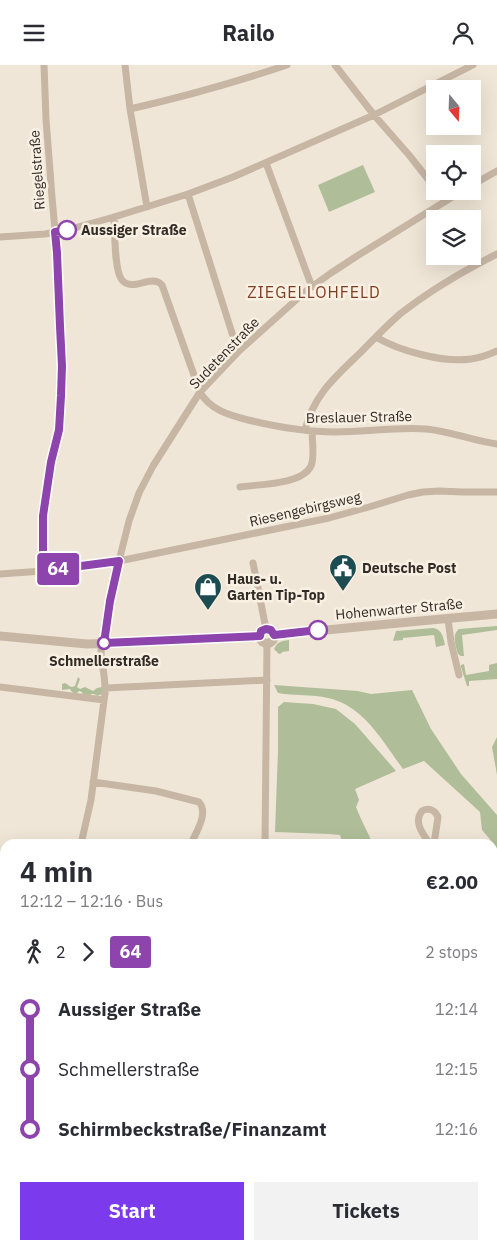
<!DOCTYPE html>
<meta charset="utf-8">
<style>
body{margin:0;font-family:"IBM Plex Sans",sans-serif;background:#f2f2f3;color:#2b2b33;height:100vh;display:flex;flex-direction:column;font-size:19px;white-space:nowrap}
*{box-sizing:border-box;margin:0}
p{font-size:16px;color:#7c7c81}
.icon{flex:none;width:28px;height:28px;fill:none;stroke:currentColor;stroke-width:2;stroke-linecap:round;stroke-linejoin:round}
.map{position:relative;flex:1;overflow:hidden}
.panel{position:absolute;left:0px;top:774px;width:498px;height:411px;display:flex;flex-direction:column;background:#fff;border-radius:15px 15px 0 0;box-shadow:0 5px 20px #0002}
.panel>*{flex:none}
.badge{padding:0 10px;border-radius:4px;font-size:18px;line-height:32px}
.needle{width:32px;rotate:161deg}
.tools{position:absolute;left:426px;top:15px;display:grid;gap:10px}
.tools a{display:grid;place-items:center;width:55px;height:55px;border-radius:0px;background:#fff;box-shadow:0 5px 20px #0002;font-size:25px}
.map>.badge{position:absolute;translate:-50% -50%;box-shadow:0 0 0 2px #fff}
.legs{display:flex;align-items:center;gap:8px;height:55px;padding:0 20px;font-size:16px}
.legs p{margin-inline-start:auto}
.summary{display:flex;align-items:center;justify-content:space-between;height:85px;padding:0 20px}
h1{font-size:28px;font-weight:700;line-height:38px}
.button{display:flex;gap:10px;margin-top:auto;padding:10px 20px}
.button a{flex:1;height:58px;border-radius:0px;background:#7c3aed;color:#fff;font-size:20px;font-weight:700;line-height:58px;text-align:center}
.button a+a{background:#f2f2f3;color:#2b2b33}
ul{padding:0 20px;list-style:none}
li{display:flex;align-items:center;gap:18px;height:60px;font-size:19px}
li i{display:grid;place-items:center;width:8px;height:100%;margin:0 6px;background:currentColor}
li i::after{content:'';width:12px;height:12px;margin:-6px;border:4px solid;border-radius:50%;background:#fff}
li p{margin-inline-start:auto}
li:first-child i{background:linear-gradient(#0000 50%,currentColor 0)}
li:last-child i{background:linear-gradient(currentColor 50%,#0000 0)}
header{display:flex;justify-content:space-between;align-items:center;height:65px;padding:0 20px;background:#fff;font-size:22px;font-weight:700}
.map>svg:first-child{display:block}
.green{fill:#afbe98}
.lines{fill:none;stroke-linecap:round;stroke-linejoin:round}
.minor{stroke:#c7b6a4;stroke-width:7}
.tertiary{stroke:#c7b6a4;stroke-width:9}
.line-1-casing{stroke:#fff;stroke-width:11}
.line-1{stroke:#8e44ad;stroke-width:8}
.stop-1-dot{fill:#fff;stroke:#8e44ad;stroke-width:2.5}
.labels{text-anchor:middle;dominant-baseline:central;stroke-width:5;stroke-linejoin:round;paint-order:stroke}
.street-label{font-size:14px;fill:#322a25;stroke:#f8f0e3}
.stop-label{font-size:14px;font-weight:bold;fill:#322a25;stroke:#f8f0e3;text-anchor:start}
.poi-label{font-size:14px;font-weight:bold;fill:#322a25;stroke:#f8f0e3;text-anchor:start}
.quarter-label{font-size:16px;letter-spacing:1px;fill:#7e3e21;stroke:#f8f0e3}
</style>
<header><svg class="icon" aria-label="menu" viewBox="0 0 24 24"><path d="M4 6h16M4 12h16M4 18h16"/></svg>Railo<svg class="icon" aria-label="person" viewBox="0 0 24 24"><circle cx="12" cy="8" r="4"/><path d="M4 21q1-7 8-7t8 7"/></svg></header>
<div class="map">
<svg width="497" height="1184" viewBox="0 0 497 1184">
<rect width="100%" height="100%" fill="#f0e6d7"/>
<path class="green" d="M363,100l12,27 -46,20 -11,-27z
M497,561v4l-35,5 2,21h-3l-3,-2c-2,-8 -7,-19 1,-25z
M433,563c9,1 10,9 12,17l-9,2 -2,-12 -31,3v2l-10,1 3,-10z
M289,575v11l-7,1v1l-3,1 -5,-5c3,-7 7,-8 15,-9z
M497,598v16l-28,2v5h-2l-6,-19v-2l3,-1 2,11 23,-4v-6z
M78,612l2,2 -3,8 3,2 5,-2 8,4 4,-3 5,-1v7l-5,2 -3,-2h-3l-1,2h-7l-1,-4 -3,-1 -3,3 -4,-2 -2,-3 -8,1v-6l3,-1 6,4 4,-1z
M274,620l84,6 13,3 41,-4 19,39 30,45 36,41v35l-3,-6 -12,-14 -2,-18 -56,-51 -21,8c-20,-27 -40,-64 -75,-71 -16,-4 -34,-2 -50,-5z
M284,637l29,2 23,5 19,15 41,47 -41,18 4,11 -3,7c5,13 11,24 17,37h-30l-3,-9 -11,-1 -54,-2 3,-82v-43z
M497,672v38l-5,-28z
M492,829h5v48h-4z
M493,1158h4v26h-18v-4h13z"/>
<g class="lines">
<path class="minor" d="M125,0l5,44 17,98
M335,0l39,50 35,40 26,33
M130,44c53,-12 106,-27 157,-44
M266,98l46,124
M472,120l25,-14
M438,126l7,10
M188,129l50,158
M114,152c1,13 0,54 8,63 11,13 29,-7 40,5l38,107c10,18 29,23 48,28 29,7 57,12 87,12 30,0 60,-5 91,-3 24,2 47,12 71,15
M0,172l45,-3 22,-4 47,-13 74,-23 45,-17 141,-62 99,-50
M376,272c23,14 68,26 95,22 9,-1 17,-4 26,-8
M305,365c9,-35 29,-52 54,-76 13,-13 26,-27 41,-40 28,-22 65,-44 97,-60
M240,422c18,-3 62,-2 71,-21 4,-9 1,-25 1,-35
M253,498l13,66
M43,506v-55l8,-54 8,-36 3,-60 -5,-113 -5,-56 -6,-78 -2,-54
M0,509l43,-3 76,-10 210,-43 40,-11 39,-12 15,-3 16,-1 24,1h34
M448,554l3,23 8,33
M104,579l6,-43 9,-40 10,-40 10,-28 14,-27 47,-74 38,-40 68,-61 25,-18 26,-17 105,-65
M0,622l104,13
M106,623l161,-8
M93,717l63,9 43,11c10,11 -3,30 -8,42
M81,779l10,-44 14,-107c1,-17 -5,-33 -4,-49
M265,779l2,-200
M430,779c-7,-10 -17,-22 -8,-33 7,-4 13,-1 16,6l-4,27
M0,896l5,-5
M0,978l5,2
M0,1101l5,1
M359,1180v4
M437,1180v4
M12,1184v-4
M138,1184l2,-4
M234,1184l1,-4
M281,1184l1,-4"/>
<path class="tertiary" d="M274,570l146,-14 77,-7
M0,571l87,8 35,-1 138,-7
M260,571c1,8 8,10 13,4l1,-5
M260,571l1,-5 5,-2 5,1 3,5"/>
</g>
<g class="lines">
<defs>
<path id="line-1" d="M67,165l-12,2 2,21 3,73 2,40 -1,30 -2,34 -8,32 -8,54v55l76,-10 -9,40 -6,42 156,-7 1,-5 5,-2 5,1 3,5 44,-5"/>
</defs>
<use href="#line-1" class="line-1-casing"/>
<use href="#line-1" class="line-1"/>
</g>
<defs>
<symbol id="civic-pin" viewBox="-11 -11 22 30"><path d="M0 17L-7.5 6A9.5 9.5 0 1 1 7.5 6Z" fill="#1d4b52" stroke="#f8f0e3"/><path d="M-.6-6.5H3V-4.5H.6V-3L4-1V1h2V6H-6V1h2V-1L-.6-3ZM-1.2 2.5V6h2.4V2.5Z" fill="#fff"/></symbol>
<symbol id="shop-pin" viewBox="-11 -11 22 30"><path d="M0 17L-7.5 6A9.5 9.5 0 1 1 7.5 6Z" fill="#1d4b52" stroke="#f8f0e3"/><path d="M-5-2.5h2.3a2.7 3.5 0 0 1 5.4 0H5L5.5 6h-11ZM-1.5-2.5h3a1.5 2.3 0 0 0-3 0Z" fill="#fff"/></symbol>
</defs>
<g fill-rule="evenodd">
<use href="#civic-pin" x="327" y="487" width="32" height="43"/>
<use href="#shop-pin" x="192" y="506" width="32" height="43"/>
</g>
<g class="stop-1-dot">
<circle cx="67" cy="165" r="9"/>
<circle cx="318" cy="565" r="9"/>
<circle cx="104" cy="578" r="6"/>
</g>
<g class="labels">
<g class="street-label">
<text transform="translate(37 105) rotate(-94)">Riegelstraße</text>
<text transform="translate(224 288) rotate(-46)">Sudetenstraße</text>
<text transform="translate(359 352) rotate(-1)">Breslauer Straße</text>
<text transform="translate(305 444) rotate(-13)">Riesengebirgsweg</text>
<text transform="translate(399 544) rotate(-5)">Hohenwarter Straße</text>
</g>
<g class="stop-label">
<text x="81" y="165">Aussiger Straße</text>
<text x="104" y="596" text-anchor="middle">Schmellerstraße</text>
</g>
<g class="poi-label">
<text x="362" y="503">Deutsche Post</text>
<text x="227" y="514">Haus- u.<tspan x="227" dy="16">Garten Tip-Top</tspan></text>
</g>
<g class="quarter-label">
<text x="314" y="227">ZIEGELLOHFELD</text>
</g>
</g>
</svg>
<div class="tools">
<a><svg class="needle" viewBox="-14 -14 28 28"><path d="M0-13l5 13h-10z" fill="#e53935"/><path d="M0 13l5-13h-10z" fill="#7c7c81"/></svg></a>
<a><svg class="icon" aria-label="locate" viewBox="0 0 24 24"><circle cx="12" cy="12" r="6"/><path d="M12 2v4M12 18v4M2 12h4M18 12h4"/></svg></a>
<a><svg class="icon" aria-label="layers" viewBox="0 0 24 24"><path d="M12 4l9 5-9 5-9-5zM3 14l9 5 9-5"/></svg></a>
</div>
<b class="badge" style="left:58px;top:504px;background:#8e44ad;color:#fff">64</b>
<section class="panel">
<div class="summary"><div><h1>4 min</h1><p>12:12 – 12:16 · Bus</p></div><b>€2.00</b></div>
<div class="legs"><svg class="icon" aria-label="walk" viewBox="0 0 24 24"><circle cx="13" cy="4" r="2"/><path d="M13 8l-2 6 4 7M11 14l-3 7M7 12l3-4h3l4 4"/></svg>2<svg class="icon" aria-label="forward" viewBox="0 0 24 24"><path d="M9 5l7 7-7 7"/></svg><b class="badge" style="background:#8e44ad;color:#fff">64</b><p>2 stops</p></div>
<ul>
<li><i style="color:#8e44ad"></i><b>Aussiger Straße</b><p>12:14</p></li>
<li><i style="color:#8e44ad"></i><span>Schmellerstraße</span><p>12:15</p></li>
<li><i style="color:#8e44ad"></i><b>Schirmbeckstraße/Finanzamt</b><p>12:16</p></li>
</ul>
<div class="button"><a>Start</a><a>Tickets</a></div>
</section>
</div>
